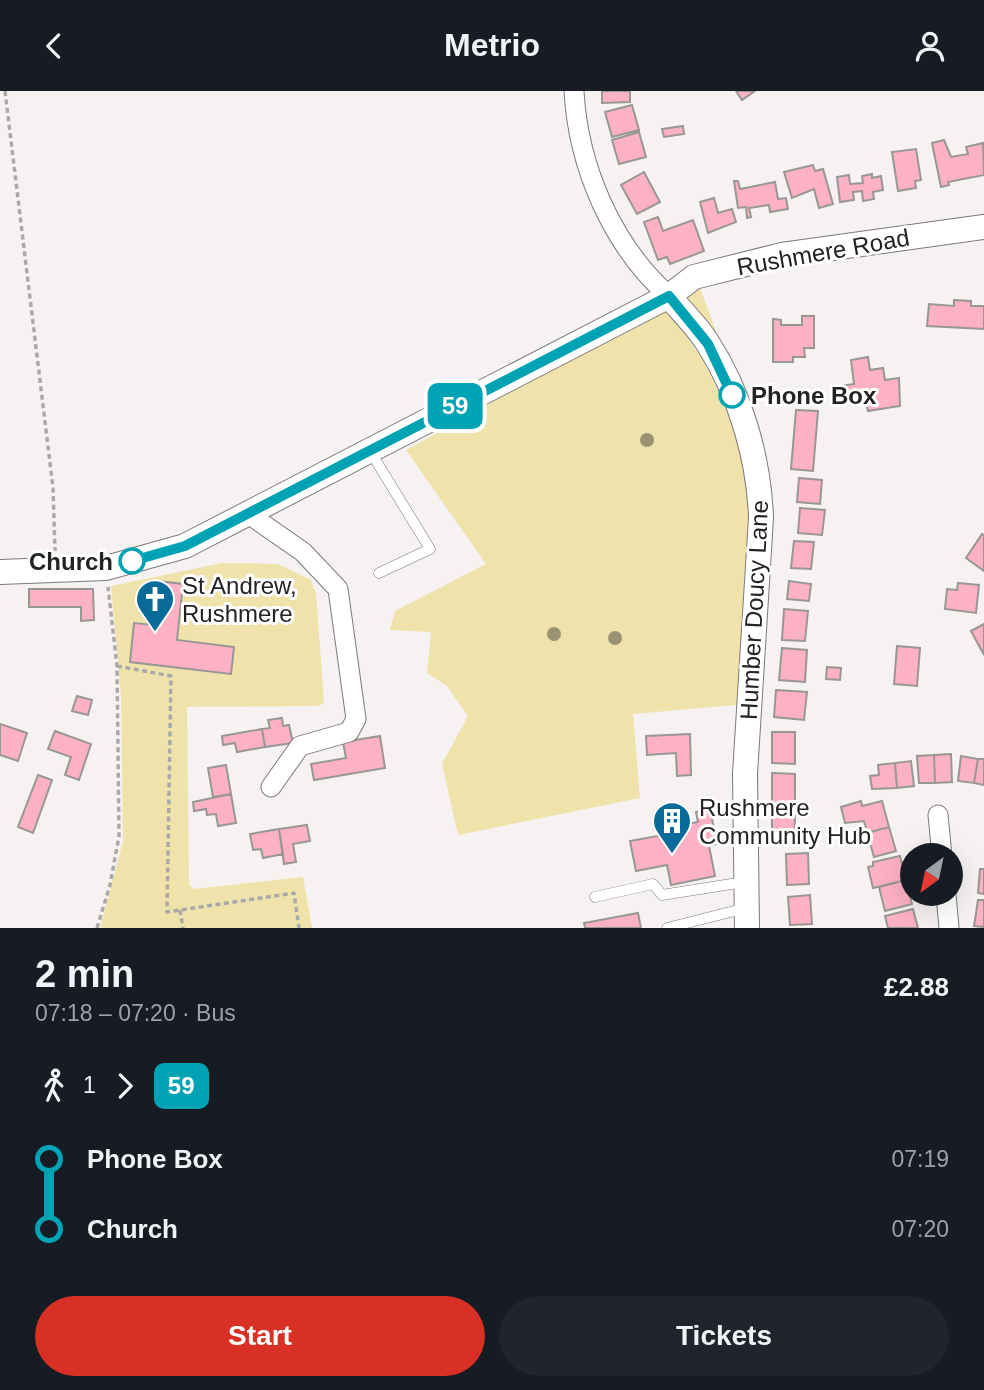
<!DOCTYPE html>
<meta charset="utf-8">
<style>
body{margin:0;font-family:Helvetica,sans-serif;background:#20242c;color:#f1f3f6;height:100vh;display:flex;flex-direction:column;font-size:26px;white-space:nowrap}
*{box-sizing:border-box;margin:0}
p{font-size:23px;color:#9ea1a6}
.icon{flex:none;width:38px;height:38px;fill:none;stroke:currentColor;stroke-width:2;stroke-linecap:round;stroke-linejoin:round}
.map{position:relative;height:837px;overflow:hidden}
.details{display:flex;flex-direction:column;background:#171b24;flex:1}
.details>*{flex:none}
.badge{padding:0 14px;border-radius:10px;font-size:24px;line-height:46px}
.needle{width:46px;rotate:213deg}
.buttons{position:absolute;left:900px;top:752px;display:grid;gap:14px}
.buttons a{display:grid;place-items:center;width:63px;height:63px;border-radius:50%;background:#171b24;box-shadow:0 7px 28px #0002;font-size:35px}
.map>.badge{position:absolute;translate:-50% -50%;box-shadow:0 0 0 4px #fff}
.legs{display:flex;align-items:center;gap:10px;height:77px;padding:0 35px;font-size:23px}
.legs p{margin-inline-start:auto}
.overview{display:flex;align-items:center;justify-content:space-between;height:119px;padding:0 35px}
h1{font-size:38px;font-weight:700;line-height:52px}
.action{display:flex;gap:14px;margin-top:auto;padding:14px 35px}
.action a{flex:1;height:80px;border-radius:42px;background:#d93025;color:#fff;font-size:28px;font-weight:700;line-height:80px;text-align:center}
.action a+a{background:#20242c;color:#f1f3f6}
ul{padding:0 35px;list-style:none}
li{display:flex;align-items:center;gap:24px;height:70px;font-size:26px}
li i{display:grid;place-items:center;width:10px;height:100%;margin:0 9px;background:currentColor}
li i::after{content:'';width:18px;height:18px;margin:-9px;border:5px solid;border-radius:50%;background:#171b24}
li p{margin-inline-start:auto}
li:first-child i{background:linear-gradient(#0000 50%,currentColor 0)}
li:last-child i{background:linear-gradient(currentColor 50%,#0000 0)}
header{display:flex;justify-content:space-between;align-items:center;height:91px;padding:0 35px;background:#171b24;font-size:32px;font-weight:700}
.map>svg:first-child{display:block}
.green{fill:#efe2ab}
.building{fill:#fdb1c4;stroke:#999696;stroke-width:2}
.lines{fill:none;stroke-linecap:round;stroke-linejoin:round}
.service-casing{stroke:#7c7978;stroke-width:11}
.minor-casing{stroke:#7c7978;stroke-width:21}
.tertiary-casing{stroke:#7c7978;stroke-width:26}
.path{stroke:#aba9a8;stroke-width:3.5;stroke-dasharray:5 3.5;stroke-linecap:butt}
.service{stroke:#fff;stroke-width:10}
.minor{stroke:#fff;stroke-width:19}
.tertiary{stroke:#fff;stroke-width:24}
.tree{fill:#9a9272}
.line-1-casing{stroke:#fff;stroke-width:16}
.line-1{stroke:#00a3b4;stroke-width:10}
.stop-1-dot{fill:#fff;stroke:#00a3b4;stroke-width:3.5}
.labels{text-anchor:middle;dominant-baseline:central;stroke-width:6;stroke-linejoin:round;paint-order:stroke}
.street-label{font-size:24px;fill:#242322;stroke:#fff}
.stop-label{font-size:24px;font-weight:bold;fill:#242322;stroke:#fff;text-anchor:start}
.poi-label{font-size:24px;fill:#242322;stroke:#fff;text-anchor:start}
</style>
<header><svg class="icon" aria-label="back" viewBox="0 0 24 24"><path d="M15 5l-7 7 7 7"/></svg>Metrio<svg class="icon" aria-label="person" viewBox="0 0 24 24"><circle cx="12" cy="8" r="4"/><path d="M4 21q1-7 8-7t8 7"/></svg></header>
<div class="map">
<svg width="984" height="837" viewBox="0 0 984 837">
<rect width="100%" height="100%" fill="#f6f2f1"/>
<path class="green" d="M698,192l31,83 -43,-62v-12z
M665,215l36,51 33,64 15,73v72l-12,139 -104,9 7,84 -182,37 -16,-71 26,-48 -21,-30 -20,-13 4,-41 -41,-2 5,-19 91,-47 -80,-114z
M222,472l56,1 33,16 5,13 8,109 -5,4 -132,1 2,177 5,5 109,-12 9,51h-212l23,-87 -2,-146 -10,-109z"/>
<path class="building" d="M602,0h28v11l-28,1z
M736,0h19l-13,9z
M632,14l7,25 -27,7 -7,-25z
M683,35l1,8 -20,3 -2,-8z
M639,41l7,25 -27,7 -7,-24z
M944,49l7,17 17,-3 -2,-7 17,-4 1,32 -36,7 1,3 -8,2 -9,-44z
M916,58l5,31 -6,1 1,7 -18,3 -6,-39z
M813,74l2,6 8,-2 10,35 -14,4 -5,-19 -22,9 -8,-26z
M644,81l16,30 -23,12 -16,-29z
M872,83v4l9,-2 2,14 -10,2 1,7 -11,2 -1,-10 -9,1 1,8 -14,2 -3,-25 12,-2 1,9 13,-1 -1,-7z
M734,90h4l2,8 35,-7 3,17 8,-1 2,11 -18,3 -1,-7 -20,3 2,9 -4,1 -1,-11 -8,1z
M714,107l4,15 14,-4 4,13 -28,11 -8,-31z
M658,126l5,14 30,-11 11,31 -34,13 -3,-7 -9,3 -14,-38z
M954,209l17,1v5h13v23l-57,-3 2,-22 25,2z
M802,225h12v32h-10l1,9h-12v5h-20v-43l8,1v5h21z
M868,266l2,13 13,-2 2,12 14,-2 1,28 -32,5 -2,-10 -16,3 -1,-9 -13,2 -2,-10 20,-3 -3,-24z
M796,319l22,1 -5,60 -22,-2z
M799,387l23,2 -2,24 -23,-2z
M800,417l25,2 -3,25 -24,-2z
M982,443l2,1v36l-18,-13z
M794,450l20,1 -3,27 -20,-1z
M158,490l25,3 -6,56 57,7 -3,27 -101,-12 4,-39 19,2z
M789,490l22,3 -2,17 -22,-2z
M958,492l21,2 -3,28 -31,-4 2,-20 10,1z
M29,498h64l1,31 -13,1v-14h-52z
M784,518l24,2 -3,30 -23,-1z
M984,533v31l-13,-24z
M897,555l23,2 -3,38 -23,-2z
M782,557l25,2 -2,32 -26,-2z
M827,576l14,1 -1,12 -14,-1z
M776,599l31,2 -3,28 -30,-3z
M77,605l15,4 -4,15 -16,-4z
M282,627l1,8 6,-1 4,18 -28,4 -3,-18 8,-1 -2,-8z
M0,633l27,9 -9,28 -18,-6z
M262,638l3,18 -28,5 -2,-9 -12,2 -1,-9z
M55,640l36,13 -12,36 -14,-5 6,-18 -23,-8z
M772,641h23v32l-23,-1z
M690,643l1,41 -14,1 -1,-23 -29,2 -1,-19z
M380,645l5,32 -71,12 -3,-16 35,-6 -3,-16z
M951,663l1,28 -17,1 -1,-28z
M934,664l1,28h-16l-2,-27z
M961,665l17,3 -4,24 -16,-2z
M978,668h6v26l-10,-2z
M911,670l3,25 -17,2 -2,-25z
M895,672l2,25 -25,1 -2,-13 9,-1 -1,-10z
M226,674l5,29 -18,3 -5,-29z
M772,682l23,1v30h-23z
M38,684l14,5 -19,53 -15,-6z
M231,703l5,29 -18,3 -2,-12 -9,1 -1,-6 -12,2 -1,-9z
M861,710l1,5 20,-5 7,26 -22,6 -3,-12 -19,2 -4,-16z
M710,718l7,35 -8,2 6,30 -44,9 -4,-20 -31,6 -6,-30 44,-8 -1,-6 25,-5 -2,-10z
M772,723h23l-1,31h-22z
M307,734l3,16 -17,3 3,18 -12,2 -5,-35z
M889,736l7,24 -22,6 -7,-24z
M279,738l4,25 -20,4 -2,-9 -8,1 -3,-16z
M808,762l1,31 -22,1 -1,-31z
M900,765l6,24 -33,8 -5,-21 5,-1v-4z
M980,778h4v25l-6,-1z
M906,789l6,24 -27,7 -6,-24z
M810,804l2,29 -22,1 -2,-28z
M978,809h6v27l-10,-1z
M913,818l5,19h-30l-3,-12z
M638,822l3,15h-56l-1,-5z"/>
<g class="lines">
<defs>
<path id="service" d="M370,360l60,98 -51,24
M595,806l58,-13 9,11 82,-13
M667,837l79,-20"/>
<path id="minor" d="M574,0c4,75 38,155 95,205
M247,422l56,39 35,37 18,130 -7,13 -49,14 -29,41
M938,724l4,41
M946,803l3,34"/>
<path id="tertiary" d="M669,205c12,15 27,29 38,46 33,51 52,116 54,176l-16,256 2,154
M0,481l106,-4 79,-22 484,-250 25,-19 88,-22 202,-28"/>
</defs>
<use href="#service" class="service-casing"/>
<use href="#minor" class="minor-casing"/>
<use href="#tertiary" class="tertiary-casing"/>
<path class="path" d="M5,0l48,397 2,63
M117,575l54,10 -4,236 127,-19 5,35
M180,819l3,18
M97,837l13,-43 9,-49 -2,-170 -9,-79"/>
<use href="#service" class="service"/>
<use href="#minor" class="minor"/>
<use href="#tertiary" class="tertiary"/>
</g>
<g class="tree">
<circle cx="647" cy="349" r="7"/>
<circle cx="554" cy="543" r="7"/>
<circle cx="615" cy="547" r="7"/>
</g>
<g class="lines">
<defs>
<path id="line-1" d="M132,470l53,-15 484,-250 39,48 24,51"/>
</defs>
<use href="#line-1" class="line-1-casing"/>
<use href="#line-1" class="line-1"/>
</g>
<defs>
<symbol id="church-pin" viewBox="-11 -11 22 30"><path d="M0 17L-7.5 6A9.5 9.5 0 1 1 7.5 6Z" fill="#096b9a" stroke="#fff"/><path d="M-1.2-6h2.4v3.5h3.3v2.4h-3.3V6h-2.4V-.1h-3.3v-2.4h3.3Z" fill="#fff"/></symbol>
<symbol id="building-pin" viewBox="-11 -11 22 30"><path d="M0 17L-7.5 6A9.5 9.5 0 1 1 7.5 6Z" fill="#096b9a" stroke="#fff"/><path d="M-4-6H4V6H1V3H-1V6H-4ZM-2.5-4.3h1.7v1.8h-1.7ZM.8-4.3h1.7v1.8H.8ZM-2.5-1h1.7V.8h-1.7ZM.8-1h1.7V.8H.8Z" fill="#fff"/></symbol>
</defs>
<g fill-rule="evenodd">
<use href="#church-pin" x="133" y="486" width="44" height="60"/>
<use href="#building-pin" x="650" y="708" width="44" height="60"/>
</g>
<g class="stop-1-dot">
<circle cx="732" cy="304" r="12"/>
<circle cx="132" cy="470" r="12"/>
</g>
<g class="labels">
<g class="street-label">
<text transform="translate(823 161) rotate(-10)">Rushmere Road</text>
<text transform="translate(754 519) rotate(-87)">Humber Doucy Lane</text>
</g>
<g class="stop-label">
<text x="751" y="304">Phone Box</text>
<text x="113" y="470" text-anchor="end">Church</text>
</g>
<g class="poi-label">
<text x="182" y="494">St Andrew,<tspan x="182" dy="28">Rushmere</tspan></text>
<text x="699" y="716">Rushmere<tspan x="699" dy="28">Community Hub</tspan></text>
</g>
</g>
</svg>
<div class="buttons">
<a><svg class="needle" viewBox="-14 -14 28 28"><path d="M0-13l5 13h-10z" fill="#e53935"/><path d="M0 13l5-13h-10z" fill="#9ea1a6"/></svg></a>
</div>
<b class="badge" style="left:455px;top:315px;background:#00a3b4;color:#fff">59</b>
</div>
<section class="details">
<div class="overview"><div><h1>2 min</h1><p>07:18 – 07:20 · Bus</p></div><b>£2.88</b></div>
<div class="legs"><svg class="icon" aria-label="walk" viewBox="0 0 24 24"><circle cx="13" cy="4" r="2"/><path d="M13 8l-2 6 4 7M11 14l-3 7M7 12l3-4h3l4 4"/></svg>1<svg class="icon" aria-label="forward" viewBox="0 0 24 24"><path d="M9 5l7 7-7 7"/></svg><b class="badge" style="background:#00a3b4;color:#fff">59</b></div>
<ul>
<li><i style="color:#00a3b4"></i><b>Phone Box</b><p>07:19</p></li>
<li><i style="color:#00a3b4"></i><b>Church</b><p>07:20</p></li>
</ul>
<div class="action"><a>Start</a><a>Tickets</a></div>
</section>
